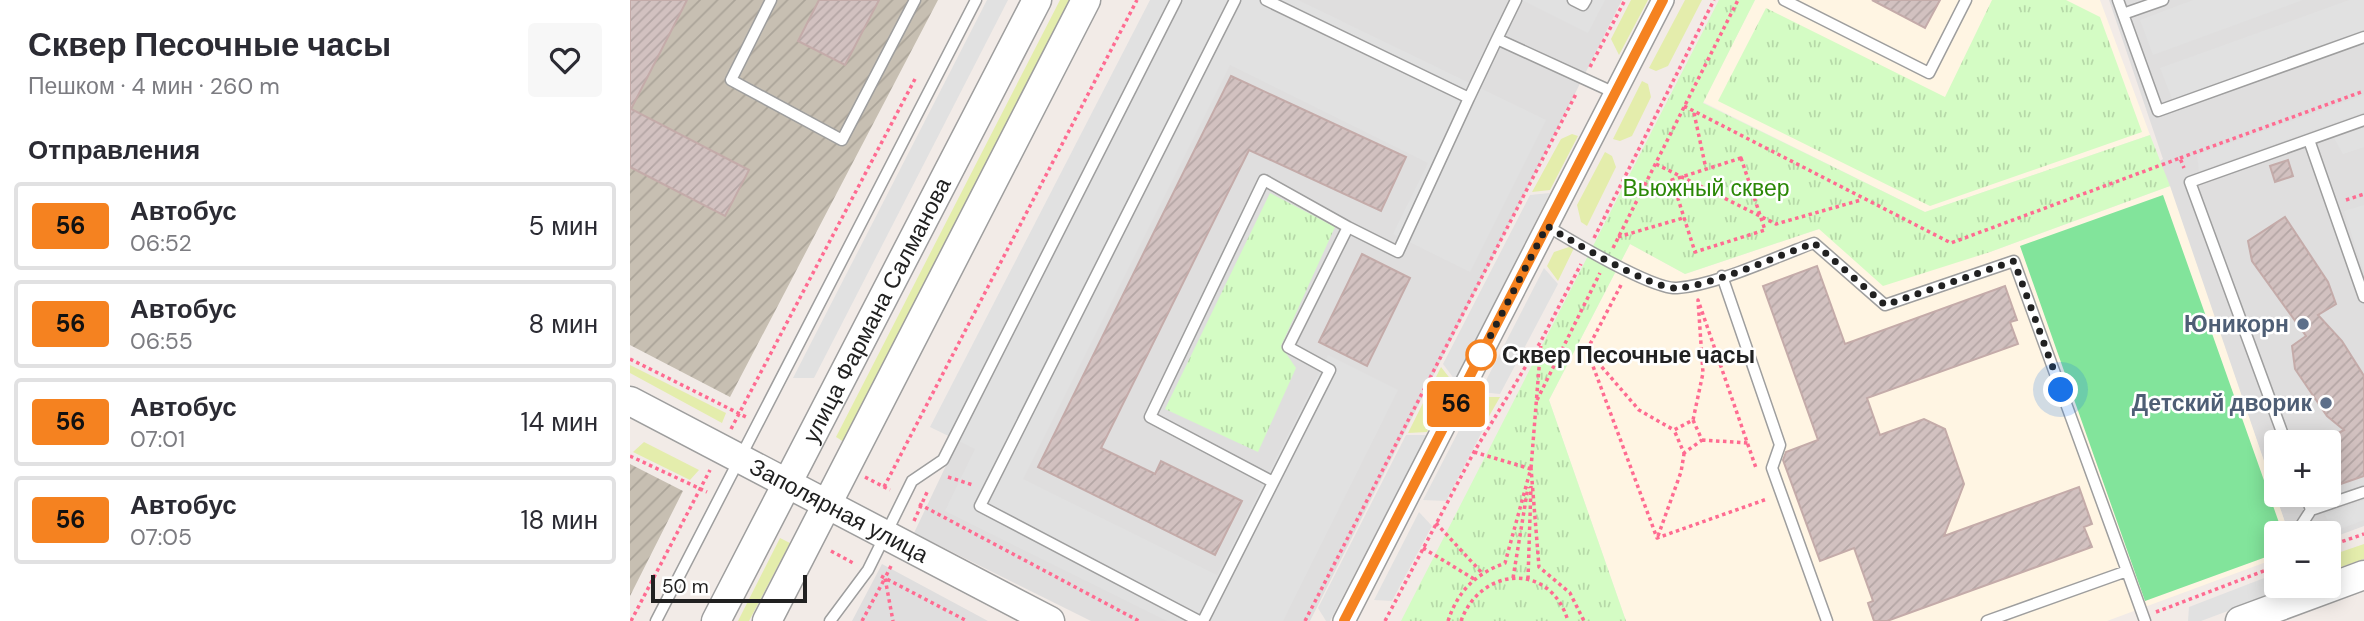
<!DOCTYPE html>
<html lang="ru">
<meta charset="utf-8">
<style>
body{margin:0;font-family:"DM Sans",sans-serif;background:#f7f7f7;color:#2b2b33;height:100vh;display:flex;flex-direction:column;font-size:26px;white-space:nowrap}
*{box-sizing:border-box;margin:0}
p{font-size:23px;color:#7c7c81}
.icon{flex:none;width:38px;height:38px;fill:none;stroke:currentColor;stroke-width:2;stroke-linecap:round;stroke-linejoin:round}
.map{position:relative;flex:1;overflow:hidden}
.drawer{display:flex;flex-direction:column;background:#fff;width:630px}
.drawer>*{flex:none}
.badge{padding:0 14px;border-radius:5px;font-size:24px;line-height:46px}
.buttons{position:absolute;left:1634px;top:430px;display:grid;gap:14px}
.buttons a{display:grid;place-items:center;width:77px;height:77px;border-radius:7px;background:#fff;box-shadow:0 4px 18px #0003;font-size:35px}
.scale{position:absolute;left:21px;bottom:18px;width:156px;box-sizing:border-box;padding-left:7px;border:4px solid #212121;border-top:0;font-size:19px;line-height:24px;white-space:nowrap;color:#212121;-webkit-text-stroke:5px #fff;paint-order:stroke}
.you{position:absolute;width:35px;height:35px;margin:-18px;border:5px solid #fff;border-radius:50%;background:#1a73e8;box-shadow:0 0 0 10px #1a73e833}
.map>.badge{position:absolute;translate:-50% -50%;box-shadow:0 0 0 4px #fff}
h2{padding:0 28px;font-size:26px;line-height:63px}
.round{display:grid;place-items:center;flex:none;width:74px;height:74px;border-radius:7px;background:#f7f7f7}
.summary{display:flex;align-items:center;justify-content:space-between;height:119px;padding:0 28px}
h1{font-size:33px;font-weight:700;line-height:52px}
ul{padding:0;list-style:none}
li{display:flex;align-items:center;gap:21px;height:88px;margin:0 14px 10px;padding:0 14px;border:4px solid #e1e1e2;border-radius:7px}
li div{flex:1}
li b{display:block;font-size:26px}
li em{font-style:normal}
li .badge{min-width:77px;font-weight:700;text-align:center}
main{display:flex;flex:1;min-height:0}
.map>svg:first-child{display:block}
.residential{fill:#dfdede;fill-rule:evenodd}
.education{fill:#fff5e3}
.construction{fill:url(#construction-furrows)}
.grass{fill:#e4edac}
.park{fill:url(#park-tufts)}
.pitch{fill:#82e49b}
.parking{fill:#e1e1e1}
.building{fill:url(#building-hatch);stroke:#c4aba9;stroke-width:2}
.lines{fill:none;stroke-linecap:round;stroke-linejoin:round}
.service-casing{stroke:#9e9e9e;stroke-width:13}
.minor-casing{stroke:#9e9e9e;stroke-width:24}
.tertiary-casing{stroke:#9e9e9e;stroke-width:31}
.path{stroke:#ff6b91;stroke-width:3.5;stroke-dasharray:3.5 3.5;stroke-linecap:butt}
.service{stroke:#fff;stroke-width:10}
.minor{stroke:#fff;stroke-width:21}
.tertiary{stroke:#fff;stroke-width:28}
.line-casing{stroke:#fff;stroke-width:16}
.line{stroke:#f58220;stroke-width:10}
.walk{stroke:#212121;stroke-width:7;stroke-dasharray:0 12.6}
.service-dot{fill:#5c6f8a;stroke:#fff;stroke-width:2.5}
.stop-dot{fill:#fff;stroke:#f58220;stroke-width:3.5}
.labels{text-anchor:middle;dominant-baseline:central;stroke-width:5;stroke-linejoin:round;paint-order:stroke}
.park-label{font-size:23px;fill:#2a8806;stroke:#fff}
.street-label{font-size:23px;fill:#212121;stroke:#fff}
.service-label{font-size:23px;font-weight:bold;fill:#4e5e75;stroke:#fff;text-anchor:end}
.stop-label{font-size:23px;font-weight:bold;fill:#212121;stroke:#fff;text-anchor:start}
</style>
<main>
<section class="drawer">
<div class="summary"><div><h1>Сквер Песочные часы</h1><p>Пешком · 4 мин · 260 m</p></div><a class="round"><svg class="icon" aria-label="heart" viewBox="0 0 24 24"><path d="M12 20l-8-8c-3-5 5-10 8-4 3-6 11-1 8 4z"/></svg></a></div>
<h2>Отправления</h2>
<ul>
<li><span class="badge" style="background:#f58220;color:#111">56</span><div><b>Автобус</b><p>06:52</p></div><em>5 мин</em></li>
<li><span class="badge" style="background:#f58220;color:#111">56</span><div><b>Автобус</b><p>06:55</p></div><em>8 мин</em></li>
<li><span class="badge" style="background:#f58220;color:#111">56</span><div><b>Автобус</b><p>07:01</p></div><em>14 мин</em></li>
<li><span class="badge" style="background:#f58220;color:#111">56</span><div><b>Автобус</b><p>07:05</p></div><em>18 мин</em></li>
</ul>
</section>
<div class="map">
<svg width="1734" height="621" viewBox="0 0 1734 621">
<defs>
<pattern id="construction-furrows" width="10" height="10" patternUnits="userSpaceOnUse" patternTransform="scale(1.75)"><rect width="10" height="10" fill="#c7bfb2"/><path d="M-1 1l2-2M0 10L10 0M9 11l2-2" fill="none" stroke="#aba499"/></pattern>
<pattern id="park-tufts" width="24" height="20" patternUnits="userSpaceOnUse" patternTransform="scale(1.75)"><rect width="24" height="20" fill="#d4fcc4"/><path d="M3 7l-1-3M5 7V3M7 7l1-3M15 17l-1-3M17 17v-4M19 17l1-3" fill="none" stroke="#b6d8a8"/></pattern>
<pattern id="building-hatch" width="6" height="6" patternUnits="userSpaceOnUse" patternTransform="scale(1.75)"><rect width="6" height="6" fill="#d2c1c0"/><path d="M-1 1l2-2M0 6l6-6M5 7l2-2" fill="none" stroke="#b4a6a5"/></pattern>
</defs>
<rect width="100%" height="100%" fill="#f2ebe7"/>
<path class="residential" d="M537,0h455l-312,621h-219l-177,-88z
M1479,0h255v526l-35,13v-5h-40l-129,-373 3,-2zM1647,443h52v52h-52z
M252,564l106,57h-136z"/>
<path class="education" d="M1125,0h345l50,135 -225,77 -222,-110z
M1540,186l119,348h-12v24l-170,63h-481l-77,-221 81,-156 55,30 134,-45 171,23z"/>
<path class="construction" d="M0,0h308l-208,397 -100,-52z
M0,464l53,27 -53,105z"/>
<path class="grass" d="M430,0h10l-226,442 -8,-5z
M1001,0h17l-29,55 -8,-16z
M1055,0h17l-34,66 -12,5 -7,-3z
M1012,81l6,3 3,13 -19,39 -12,5 -7,-2z
M942,134l6,2 -28,54 -18,2 29,-53z
M975,152l7,4 4,11 -29,59 -6,-4 -4,-17z
M939,247l5,1 -16,33 -11,-15 7,-14z
M0,365l96,48 -4,10 -92,-50z
M811,367l11,14 -25,51 -19,1z
M849,397h21l-16,28 -12,-15z
M14,442l55,28 -9,10 -57,-28z
M150,538l10,5 -41,78h-11z
M1734,544v15l-23,8 -12,-4v-7z"/>
<path class="park" d="M1089,0h36l-52,103 222,109 225,-77 20,51 -180,66 -107,34 -64,-57 -134,45 -55,-30 -81,156 77,221h-225z
M1362,0h74l34,17 42,115 -212,74 -212,-105 48,-93 179,89z
M640,193l65,34 -54,119 15,22 -38,84 -93,-43z"/>
<path class="pitch" d="M1533,195l120,339h-6v19l-132,48 -125,-355z"/>
<path class="parking" d="M357,0h21l-194,378h-21z
M520,0h148l248,120 -76,152 -77,-38 35,-71 -198,-98 -207,414 194,96 111,-220 70,35 -115,231h-116l-222,-110 30,-62 -45,-22z
M892,0h83l-17,33z
M1563,0h110l-150,55 -13,-35z
M1719,0h15v33l-191,68 -13,-33z
M1734,95v17l-165,59 -2,-16z
M1734,127v20l-21,7 -9,-16z
M920,193l-95,187 -12,-16 87,-169z
M1734,205v67l-20,-61z
M914,268l14,16 -58,110 -20,-2z
M839,411l15,17 -38,73 -23,-1z
M776,435h21l-97,186h-4l-8,-13z
M1734,500v20l-32,12 -7,-18z
M789,512l13,14 -40,75 -18,-1z
M1642,575l5,5v6l10,3 -86,32h-13l1,-14z"/>
<path class="building" d="M0,0h57l-56,109 118,61 -24,46 -95,-49z
M189,0h60l-34,65 -47,-24z
M1242,0h68l-15,28z
M601,76l175,81 -25,54 -132,-61 -148,298 54,26 6,-13 81,40 -27,54 -177,-88z
M1658,160l5,16 -18,6 -5,-16z
M1655,217l43,65 8,22 -18,11 24,26 22,35v100l-35,12v-50l15,-8 -17,-14 -32,-47 -3,-23 14,-10 -54,-75 -4,-20z
M732,254l48,24 -43,88 -48,-24z
M1187,266l28,78 160,-58 12,34 -7,2 8,22 -151,54 13,37 44,-16 21,10 19,55 -20,52 135,-49 13,37 -8,3 8,20 -205,74h-13l-6,-18 5,-2 -19,-53 -34,13 -37,-101 3,-8 32,-12 -55,-154z"/>
<g class="lines">
<defs>
<path id="service" d="M141,0l-40,80 111,60 73,-140
M886,0l-19,39 118,54
M943,0l10,5 3,-5
M1154,0l145,73 37,-73
M1488,0l40,111 206,-74
M1493,14l40,-14
M839,98l28,-59
M1679,140l55,157
M917,226c23,14 106,64 130,62 40,-3 98,-31 137,-45l71,62 129,-44 113,310 -140,50
M1092,276l58,169 -8,23 55,153
M1656,443l-96,-261 174,-62
M643,482l-123,-65 114,-237 84,47
M1681,510l53,-18
M1675,534l-3,-10 9,-14 -5,-15
M1497,571l18,50
M26,621l320,-621
M200,621l38,-51 44,-89 31,-21 233,-460
M569,621l-219,-115 255,-506
M573,621l127,-251 -42,-23 60,-120 50,25 71,-154 -203,-98"/>
<path id="minor" d="M714,621l319,-621"/>
<g id="tertiary">
<path id="s1" d="M0,401l420,220"/>
<path id="s2" d="M86,621l321,-621"/>
<path d="M137,621l319,-621"/>
<path d="M1610,621l124,-46"/>
</g>
</defs>
<use href="#service" class="service-casing"/>
<use href="#minor" class="minor-casing"/>
<use href="#tertiary" class="tertiary-casing"/>
<path class="path" d="M960,67l35,-67
M1054,106l267,137 229,-85 4,10
M1064,113l12,56
M1111,158l24,72 -70,22 -23,-72z
M1550,158l184,-67
M1026,164l120,60 85,-24
M1716,200l18,-6
M988,237l65,-19
M964,238l120,-238
M983,248l125,-248
M991,285l-34,65 70,188 110,-39
M958,351l51,59 35,20
M0,359l116,58
M907,400l63,-127
M1063,420l9,20 -18,13 -10,-23 19,-10 10,-47 -5,-73 58,168
M101,429l184,-350
M1072,440l46,3
M844,452l57,17
M0,456l77,36
M901,468l10,-125
M235,477l25,13
M318,477l25,8
M254,487l253,-487
M289,504l220,117
M284,521l14,-31
M806,523l46,50
M1028,536l23,-64 3,-18
M1699,546l35,-12
M793,548l51,31
M201,551l24,13
M261,566l-6,12 8,43
M251,576l86,45
M883,578l15,-91
M898,579l3,-93
M1526,612l121,-46
M1,621l79,-151
M232,621l22,-41
M675,621l272,-529
M755,621l89,-169 67,-111 40,-77
M818,621c10,-30 27,-47 57,-58l26,-95 8,99 31,26 14,28
M831,621c20,-55 90,-59 107,0"/>
<use href="#service" class="service"/>
<use href="#minor" class="minor"/>
<use href="#tertiary" class="tertiary"/>
</g>
<g class="lines">
<defs>
<path id="line" d="M714,621l319,-621"/>
</defs>
<use href="#line" class="line-casing"/>
<use href="#line" class="line"/>
<path class="walk" d="M851,355l-4,7 70,-136c23,14 106,64 130,62 37,-3 100,-32 137,-45l71,62 129,-44 47,129"/>
</g>
<g class="service-dot">
<circle cx="1673" cy="324" r="7"/>
<circle cx="1696" cy="403" r="7"/>
</g>
<circle class="stop-dot" cx="851" cy="355" r="14"/>
<g class="labels">
<g class="park-label">
<text x="1076" y="188">Вьюжный сквер</text>
</g>
<g class="street-label">
<text stroke="none"><textPath href="#s2" startOffset="350">улица Фармана Салманова</textPath></text>
<text stroke="none"><textPath href="#s1" startOffset="236">Заполярная улица</textPath></text>
</g>
<g class="service-label">
<text x="1659" y="324">Юникорн</text>
<text x="1682" y="403">Детский дворик</text>
</g>
<g class="stop-label">
<text x="872" y="355">Сквер Песочные часы</text>
</g>
</g>
</svg>
<div class="buttons">
<a>+</a>
<a>−</a>
</div>
<div class="scale">50 m</div>
<div class="you" style="left:1431px;top:390px"></div>
<b class="badge" style="left:826px;top:404px;background:#f58220;color:#111">56</b>
</div>
</main>
